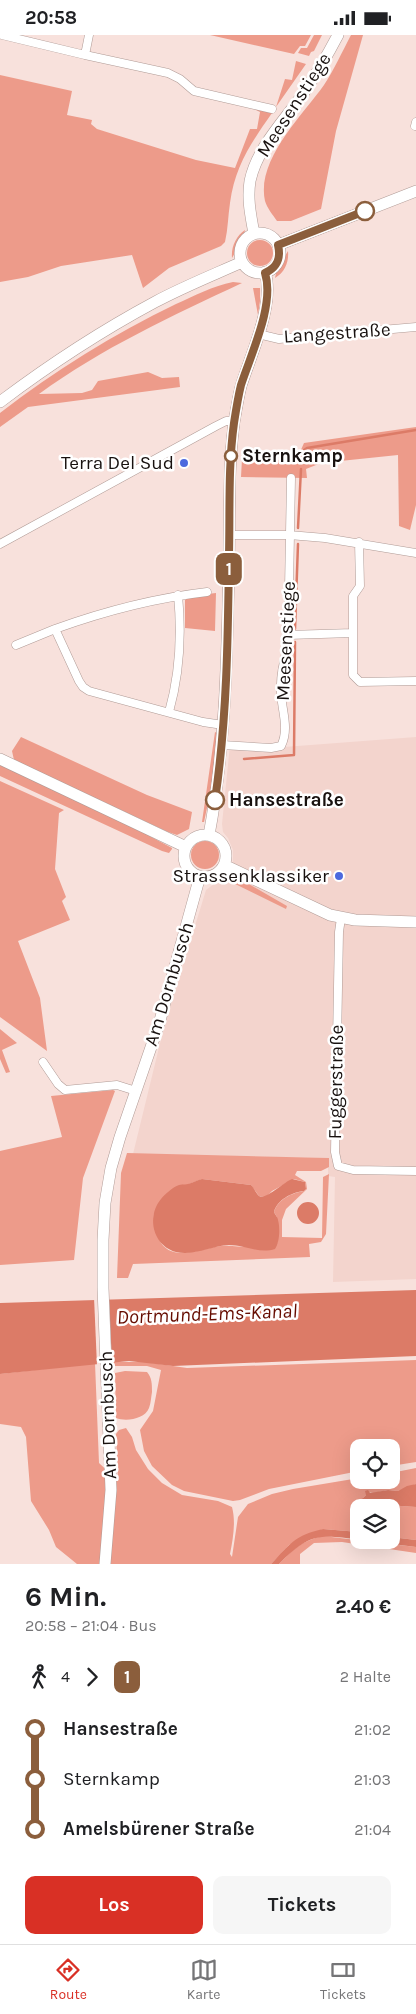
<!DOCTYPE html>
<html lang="de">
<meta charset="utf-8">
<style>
body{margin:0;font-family:Karla,sans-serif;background:#f6f6f6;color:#202124;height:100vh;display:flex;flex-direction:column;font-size:19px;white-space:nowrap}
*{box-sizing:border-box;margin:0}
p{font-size:16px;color:#757577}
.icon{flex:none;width:28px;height:28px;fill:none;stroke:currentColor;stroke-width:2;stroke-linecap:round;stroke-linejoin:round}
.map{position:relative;height:1529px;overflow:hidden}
.sheet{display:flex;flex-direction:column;background:#fff;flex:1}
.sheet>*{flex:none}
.badge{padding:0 10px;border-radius:8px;font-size:18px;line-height:32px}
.controls{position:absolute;left:350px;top:1404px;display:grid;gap:10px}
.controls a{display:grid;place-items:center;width:50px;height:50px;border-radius:10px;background:#fff;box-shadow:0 5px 20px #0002;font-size:25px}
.map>.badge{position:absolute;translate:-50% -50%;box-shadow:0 0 0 2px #fff}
.legs{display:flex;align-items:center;gap:8px;height:55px;padding:0 25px;font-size:16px}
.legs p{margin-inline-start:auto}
.overview{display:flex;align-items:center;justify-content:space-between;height:85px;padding:0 25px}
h1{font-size:28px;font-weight:700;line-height:38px}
.button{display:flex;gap:10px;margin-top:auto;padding:10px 25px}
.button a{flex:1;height:58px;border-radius:10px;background:#d93025;color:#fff;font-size:20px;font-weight:700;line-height:58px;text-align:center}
.button a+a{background:#f6f6f6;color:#202124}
ul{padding:0 25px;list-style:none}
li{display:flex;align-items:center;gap:18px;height:50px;font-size:19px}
li i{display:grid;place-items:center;width:8px;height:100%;margin:0 6px;background:currentColor}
li i::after{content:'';width:12px;height:12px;margin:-6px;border:4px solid;border-radius:50%;background:#fff}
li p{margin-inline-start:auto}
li:first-child i{background:linear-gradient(#0000 50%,currentColor 0)}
li:last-child i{background:linear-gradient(currentColor 50%,#0000 0)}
.status{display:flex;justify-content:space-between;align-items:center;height:35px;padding:0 25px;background:#fff;direction:ltr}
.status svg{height:14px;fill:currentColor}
.tabs{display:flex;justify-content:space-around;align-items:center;height:70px;border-top:1px solid #e0e0e0;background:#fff;font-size:14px;color:#757577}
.tabs a{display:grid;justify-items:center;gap:2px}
.tabs .active{color:#d93025}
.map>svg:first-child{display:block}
.built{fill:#f3d4cd}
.green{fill:#ed9b8a;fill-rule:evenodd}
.water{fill:#dc7b67}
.pier{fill:#f8e1dc}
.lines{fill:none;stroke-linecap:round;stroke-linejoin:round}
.stream{stroke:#dc7b67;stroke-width:2.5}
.street-casing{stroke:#b09b96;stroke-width:9}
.secondary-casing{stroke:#b09b96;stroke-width:12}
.street{stroke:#fff;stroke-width:8}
.secondary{stroke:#fff;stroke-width:11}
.line-1-casing{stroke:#fff;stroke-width:11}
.line-1{stroke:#8b5e3c;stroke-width:8}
.stop-1-dot{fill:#fff;stroke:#8b5e3c;stroke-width:2.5}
.poi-dot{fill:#4c69de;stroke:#fff;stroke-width:2}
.labels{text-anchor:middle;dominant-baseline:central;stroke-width:5;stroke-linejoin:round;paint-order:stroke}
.street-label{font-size:19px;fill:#18110f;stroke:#fff}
.stop-label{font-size:19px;font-weight:bold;fill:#18110f;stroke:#fff;text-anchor:start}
.poi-label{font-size:19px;fill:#18110f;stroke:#fff;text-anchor:end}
.water-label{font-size:20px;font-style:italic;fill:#660c00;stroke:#fff}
</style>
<div class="status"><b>20:58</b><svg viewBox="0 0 49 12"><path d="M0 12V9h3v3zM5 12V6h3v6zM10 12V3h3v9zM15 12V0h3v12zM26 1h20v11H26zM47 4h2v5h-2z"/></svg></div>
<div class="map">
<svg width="416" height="1529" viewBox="0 0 416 1529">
<rect width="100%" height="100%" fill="#f8e1dc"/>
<path class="built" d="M416,702v542l-83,3 2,-105 -7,-1v-18l-195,-4 31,-127 42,-137 20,-15 7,-13v-12l-5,-12 -5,-6 -1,-8 8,-79 41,3z"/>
<path class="green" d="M210,0h101l-6,11h-5l-6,8z
M314,0h8l-8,16 -3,1 -2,4 -11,-3 3,-5h6z
M351,0h12l-27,96 -15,78 -30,12h-14c-4,-6 -10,-13 -12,-20 -9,-41 37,-85 59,-116 10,-15 18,-33 27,-50z
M296,26l10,3 -30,43 9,-28 7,1z
M0,40l72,16 -5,24 25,5 -1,4 6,5 99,31 39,8 15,-39h7l3,-17 -6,-3 18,4c-21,30 -37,53 -42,90 -2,13 -2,26 -5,39l-4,4 -52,22 -26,20 -11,-33 -71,11 -33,11 -28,5z
M245,195l-2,9 -11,19c-1,-11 4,-22 13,-28z
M247 218a13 13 0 1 1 26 0a13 13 0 1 1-26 0Z
M288,216c1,11 -3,21 -13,27l2,-9z
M233,247l9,1c-70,33 -140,65 -203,111l43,-1 10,-3 6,-9 50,-9 14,6 17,-1 1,10 -152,20 -28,20v-14c54,-42 114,-79 176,-109 18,-8 37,-18 57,-22z
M253,253h7v13l-2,14z
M416,392v78l-6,25 -11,-4 -1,-71 -77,8 -15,6 1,9 -66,-1 1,-18 39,1 19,-8 4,-9z
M216,558l-1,38 -30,-3v-28l5,-4z
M215,697l2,1v8l-6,48 -7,33h-2z
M21,702l126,58 45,17 -3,17 -12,6 -9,-3 -154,-72 -2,-9z
M0,730l140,66 32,17v1l-3,4 -7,-2 -162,-75z
M0,746l64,29 -5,3 -4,56 11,28 -4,4 8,19 -52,21 22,57 7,53 -47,-34z
M191 820a14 14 0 1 1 28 0a14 14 0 1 1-28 0Z
M230,842l17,6 40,23 -1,3 -57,-28z
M0,994l17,14 -15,7 8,22 -4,1 -6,-14z
M113,1055l2,1 -32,87 -9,82 -74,5v-114l62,-14 -11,-41z
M127,1118l202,5v9l-8,4h-24l-2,4 11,7 1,7 -21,20 -4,11v17l40,1 1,-61 6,-3 -3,60 -5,8 -12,2 1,13 -177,7 -5,14h-11l4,-105zM202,1144l49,6 8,11 7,1 6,-6 22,-12 11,3 1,7 -2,2c-12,2 -26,8 -30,21l3,5 1,25c-9,2 -21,6 -30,5 -9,0 -17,-2 -27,-1 -19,2 -51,18 -62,-7 -4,-9 -6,-16 -5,-26l35,-29z
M416,1325v102l-25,4v-19h-32v24l-90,18 -29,11 -7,1 -49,-10 -12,-6 -20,-19 -8,-15 -4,-21 13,-19 8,-41 -14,-4h-32l-1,-4h31l42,6z
M95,1328l4,100 19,18 -2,-47 3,-4 7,-2 6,9 4,13 12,19 14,14 20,12 36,6 14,6c4,15 1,32 -2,47l2,3 6,-40 10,-13 24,-10 21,-5 66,-11v2h32v-7l25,-5v16l-18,7 -10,-1 -14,3 -8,-1v3l-3,3 5,9 18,-2 30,2v33l-25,-3v-30h-32v25l-36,-3 -34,16 -18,19h-194l-21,-17 -7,-17 -18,-29 -5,-64 -5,-10 -21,-3v-50z
M125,1336l22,1c5,6 5,12 5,20 -1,5 -1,11 -3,16 -4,11 -23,14 -33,10l-1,-45z
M323,1501l93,11v6l-74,-11 -28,1 -14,11v10h-21c15,-15 22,-23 44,-28z"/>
<path class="water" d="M202,1144l49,6c3,3 5,8 8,11 7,4 25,-14 33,-17l13,3 1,7 -2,2c-12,1 -27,9 -30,21 1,3 4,5 4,8 2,7 2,22 -3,29 -16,5 -30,-4 -46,-4 -18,1 -35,11 -53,7 -23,-6 -30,-35 -15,-53 4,-5 12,-12 18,-14 4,-1 8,0 12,-2 4,-1 6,-3 11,-4z
M297 1178a11 11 0 1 1 22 0a11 11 0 1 1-22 0Z
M416,1255v66l-243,10 -44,-5 -129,13v-71z
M416,1449v23l-30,-2 -18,2 -8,-6 6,-6 -1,-4 3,-1 2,3 18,-3 10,1 9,-5z
M323,1494l36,3v8c-41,-6 -50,-6 -80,24h-8c19,-20 24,-29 52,-35z
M391,1502l25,3v7l-55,-7h30z"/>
<path class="pier" d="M94,1262h15l3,68 -15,1z"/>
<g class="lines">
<path class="stream" d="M301,425l3,-10 3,-2 109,-18
M298,493l3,-59
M295,594l3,-85
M244,724l50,-4 1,-113"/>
<defs>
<path id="street" d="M2,0l83,20
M89,0l-4,20 83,18 12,6 14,12 78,18
M415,91l1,-4
M258,299l21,5 137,-12
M229,500h60l36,3 91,15
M359,507l1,44 -7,10v79l7,7 56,-1
M0,509l216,-118 10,-5h8
M55,594c50,-18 100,-31 152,-37
M288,600l65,-2
M16,610l39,-16 24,52 4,6 6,4 114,31 20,3
M169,677c11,-39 13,-76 9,-117
M222,710l49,3 10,-2c10,-20 -2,-41 0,-62 0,-14 4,-27 7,-39l3,-167
M341,883l-2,14 -4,220 3,14 15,4 63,1
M43,1027l15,22 7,6 52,-5 19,6"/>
<path id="secondary" d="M240 218a20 20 0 1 1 40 0a20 20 0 1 1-40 0Z
M254,199c-3,-18 -7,-34 -4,-53 7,-34 36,-62 55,-90 12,-18 23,-37 33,-56
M278,210l138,-54
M0,367c49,-37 101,-71 155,-100 28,-15 58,-27 87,-40
M0,724l186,88
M209,800c17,-90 18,-180 20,-272 1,-47 -1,-94 5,-140 2,-12 4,-25 7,-37 10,-32 34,-82 24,-114
M184 821a21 21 0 1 1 42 0a21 21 0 1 1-42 0Z
M224,830l106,50 25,5 61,2
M105,1529l6,-74 -8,-202v-48l2,-37 6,-35 9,-31 39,-113 41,-148"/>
</defs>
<use href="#street" class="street-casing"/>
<use href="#secondary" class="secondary-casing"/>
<use href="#street" class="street"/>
<use href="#secondary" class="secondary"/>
</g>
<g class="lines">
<defs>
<path id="line-1" d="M215,765c12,-81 13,-163 14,-245 1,-44 -1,-89 5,-132 2,-13 4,-26 7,-38 10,-31 34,-81 24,-112 13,-6 16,-15 13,-28l87,-34"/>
</defs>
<use href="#line-1" class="line-1-casing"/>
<use href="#line-1" class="line-1"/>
</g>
<g class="stop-1-dot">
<circle cx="365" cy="176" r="9"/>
<circle cx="231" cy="421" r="6"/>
<circle cx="215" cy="765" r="9"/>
</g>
<g class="poi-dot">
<circle cx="184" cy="428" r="5"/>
<circle cx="339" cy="841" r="5"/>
</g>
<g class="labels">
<g class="street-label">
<text transform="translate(294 70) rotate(-57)">Meesenstiege</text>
<text transform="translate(337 298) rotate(-4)">Langestraße</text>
<text transform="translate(286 606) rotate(-87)">Meesenstiege</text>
<text transform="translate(169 949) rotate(-73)">Am Dornbusch</text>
<text transform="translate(336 1047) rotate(-89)">Fuggerstraße</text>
<text transform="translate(108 1380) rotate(-92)">Am Dornbusch</text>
</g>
<g class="stop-label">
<text x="242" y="421">Sternkamp</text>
<text x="229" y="765">Hansestraße</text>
</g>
<g class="poi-label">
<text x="174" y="428">Terra Del Sud</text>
<text x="329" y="841">Strassenklassiker</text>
</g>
<g class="water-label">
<text transform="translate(207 1279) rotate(-2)">Dortmund-Ems-Kanal</text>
</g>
</g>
</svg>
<div class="controls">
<a><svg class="icon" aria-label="locate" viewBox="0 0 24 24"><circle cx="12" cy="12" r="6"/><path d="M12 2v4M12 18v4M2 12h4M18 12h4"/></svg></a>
<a><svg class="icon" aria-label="layers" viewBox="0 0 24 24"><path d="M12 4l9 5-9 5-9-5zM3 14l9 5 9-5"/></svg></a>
</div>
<b class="badge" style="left:229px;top:534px;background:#8b5e3c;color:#fff">1</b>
</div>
<section class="sheet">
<div class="overview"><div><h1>6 Min.</h1><p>20:58 – 21:04 · Bus</p></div><b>2.40 €</b></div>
<div class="legs"><svg class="icon" aria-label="walk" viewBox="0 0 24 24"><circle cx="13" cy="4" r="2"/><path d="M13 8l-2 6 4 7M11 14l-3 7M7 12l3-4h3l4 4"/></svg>4<svg class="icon" aria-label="forward" viewBox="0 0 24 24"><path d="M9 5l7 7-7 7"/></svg><b class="badge" style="background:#8b5e3c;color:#fff">1</b><p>2 Halte</p></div>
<ul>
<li><i style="color:#8b5e3c"></i><b>Hansestraße</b><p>21:02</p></li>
<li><i style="color:#8b5e3c"></i><span>Sternkamp</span><p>21:03</p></li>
<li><i style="color:#8b5e3c"></i><b>Amelsbürener Straße</b><p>21:04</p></li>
</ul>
<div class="button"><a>Los</a><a>Tickets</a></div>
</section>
<nav class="tabs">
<a class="active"><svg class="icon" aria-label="directions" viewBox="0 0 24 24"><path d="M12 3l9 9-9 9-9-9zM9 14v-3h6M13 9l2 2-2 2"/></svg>Route</a>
<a><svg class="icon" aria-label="map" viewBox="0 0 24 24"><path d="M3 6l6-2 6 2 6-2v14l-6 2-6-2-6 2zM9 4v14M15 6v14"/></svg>Karte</a>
<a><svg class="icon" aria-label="tickets" viewBox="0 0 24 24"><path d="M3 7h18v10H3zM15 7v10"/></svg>Tickets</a>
</nav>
